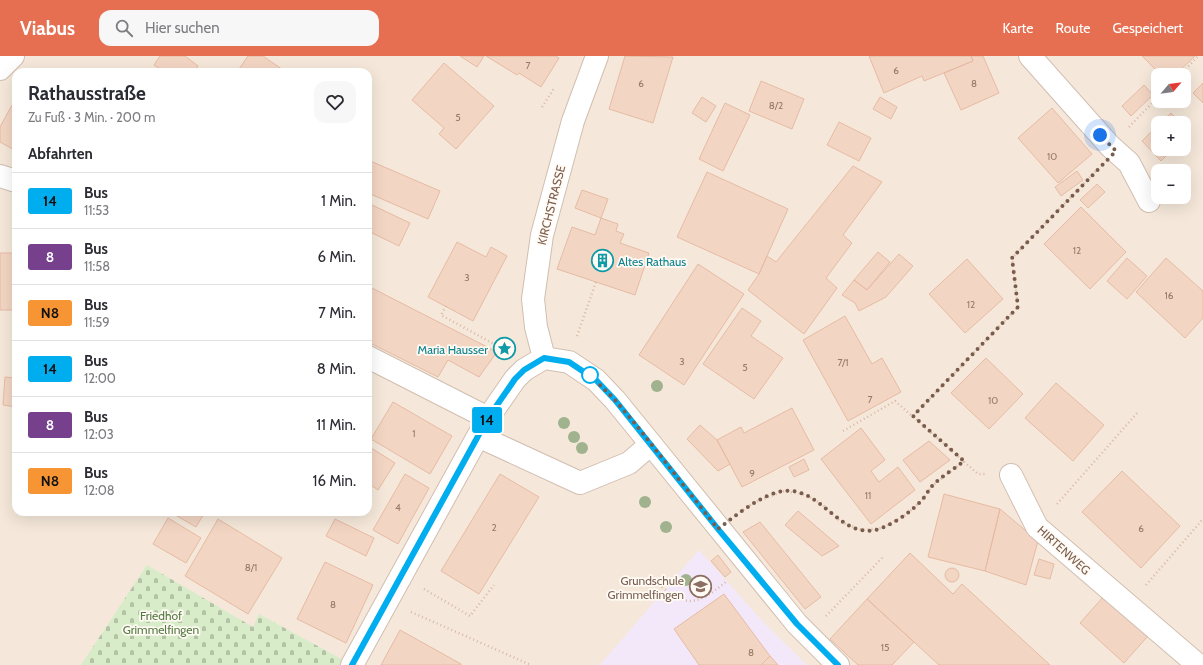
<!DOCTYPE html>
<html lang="de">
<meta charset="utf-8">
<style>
body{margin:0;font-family:Cabin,sans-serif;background:#f7f7f7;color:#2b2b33;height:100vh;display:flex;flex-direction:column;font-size:15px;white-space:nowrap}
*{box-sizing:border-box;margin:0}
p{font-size:13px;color:#7c7c81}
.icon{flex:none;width:22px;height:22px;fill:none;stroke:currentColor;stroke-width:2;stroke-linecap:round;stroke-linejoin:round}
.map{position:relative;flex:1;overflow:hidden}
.side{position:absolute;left:12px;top:12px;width:360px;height:448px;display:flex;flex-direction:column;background:#fff;border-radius:12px;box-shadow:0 4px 16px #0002}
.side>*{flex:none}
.badge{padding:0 8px;border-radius:3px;font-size:14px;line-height:26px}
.needle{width:26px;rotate:62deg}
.fabs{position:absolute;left:1151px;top:12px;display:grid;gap:8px}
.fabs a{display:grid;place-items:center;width:40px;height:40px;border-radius:8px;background:#fff;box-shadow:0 4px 16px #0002;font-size:20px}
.you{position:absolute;width:20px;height:20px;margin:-10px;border:3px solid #fff;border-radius:50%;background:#1a73e8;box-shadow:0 0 0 6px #1a73e833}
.map>.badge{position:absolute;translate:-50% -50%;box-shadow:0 0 0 2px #fff}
h2{padding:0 16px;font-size:15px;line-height:36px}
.round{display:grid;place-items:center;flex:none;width:42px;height:42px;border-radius:12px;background:#f7f7f7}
.head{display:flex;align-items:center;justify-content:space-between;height:68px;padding:0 16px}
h1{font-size:19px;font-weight:800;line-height:30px}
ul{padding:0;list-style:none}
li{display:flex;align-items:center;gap:12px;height:56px;padding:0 16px;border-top:1px solid #e1e1e2}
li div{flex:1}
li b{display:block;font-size:15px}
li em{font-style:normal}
li .badge{min-width:44px;font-weight:700;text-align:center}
header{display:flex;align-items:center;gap:24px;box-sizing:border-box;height:56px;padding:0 20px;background:#e76f51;color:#fff}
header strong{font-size:19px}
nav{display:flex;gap:22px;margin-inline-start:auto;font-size:14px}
.search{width:280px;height:36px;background:#f7f7f7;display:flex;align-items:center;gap:10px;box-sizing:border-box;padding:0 14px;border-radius:12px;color:#7c7c81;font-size:15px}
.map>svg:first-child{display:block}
.residential{fill:#f5e8da;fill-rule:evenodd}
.education{fill:#f3e8fa}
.cemetery{fill:url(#cemetery-stones)}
.building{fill:#f3d5c3;stroke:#e6bba3}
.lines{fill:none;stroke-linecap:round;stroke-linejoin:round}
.minor-casing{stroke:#d1beb0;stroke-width:24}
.path{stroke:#d9b8a5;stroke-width:2.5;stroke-dasharray:1 3;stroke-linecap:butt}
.minor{stroke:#fff;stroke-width:22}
.tree{fill:#a0b28e}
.line-casing{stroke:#fff;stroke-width:9}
.line{stroke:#00adef;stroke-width:6}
.walk{stroke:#7a5c4d;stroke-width:4;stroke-dasharray:0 7.2}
.stop-dot{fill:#fff;stroke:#00adef;stroke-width:2}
.labels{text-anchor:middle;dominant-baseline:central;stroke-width:3.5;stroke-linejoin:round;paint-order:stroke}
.number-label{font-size:10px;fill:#987a6a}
.street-label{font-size:12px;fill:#7a5c4d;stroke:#fffaf3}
.culture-label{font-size:12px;fill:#0d838f;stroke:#fffaf3;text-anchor:start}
.education-label{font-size:12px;fill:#785e54;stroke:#fffaf3;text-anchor:end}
.park-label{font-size:12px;fill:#537a41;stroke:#fffaf3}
</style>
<header>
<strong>Viabus</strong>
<div class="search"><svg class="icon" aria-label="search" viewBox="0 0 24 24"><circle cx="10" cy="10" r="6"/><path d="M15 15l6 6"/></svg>Hier suchen</div>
<nav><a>Karte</a><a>Route</a><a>Gespeichert</a></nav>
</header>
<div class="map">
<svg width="1203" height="609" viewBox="0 0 1203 609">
<defs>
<pattern id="cemetery-stones" width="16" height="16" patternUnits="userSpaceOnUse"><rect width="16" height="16" fill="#d8ecc9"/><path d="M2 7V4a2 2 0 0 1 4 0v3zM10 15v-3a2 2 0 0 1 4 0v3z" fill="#b4c2a5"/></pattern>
</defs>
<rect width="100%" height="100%" fill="#fdf6ec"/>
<path class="residential" d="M0,0h1203v609h-1203zM16,16h352v440h-352zM1158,19h26v26h-26zM1158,67h26v26h-26zM1158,115h26v26h-26z"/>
<path class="education" d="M699,494l65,73 43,42h-207z"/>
<path class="cemetery" d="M147,509l106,62 6,-13 86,47 -2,4h-262z"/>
<path class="building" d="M160,0h25l13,10 -4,6h-29l-11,-7z
M248,0h15l23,16h-49z
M460,0h24l-7,11z
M486,0h70l3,2 -18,29 -22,-14 -2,2z
M625,0l48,1 -20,66 -44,-14z
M869,0h102l2,5 -49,20 -2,-5 -38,17z
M971,0h12l16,37 -38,17 -17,-37 29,-12z
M1142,0h53l-20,19h-14z
M444,7l50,43 -38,43 -17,-15 5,-6 -32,-28z
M761,25l43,18 -12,30 -43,-18z
M1203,27v20l-10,-10z
M1144,29l9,10 -22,21 -9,-10z
M702,41l14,9 -10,16 -14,-9z
M880,41l17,10 -6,12 -18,-10z
M16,42v53l-16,-9v-15z
M725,47l25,12 -27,56 -24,-12z
M1052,52l40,46 -34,29 -40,-45z
M1171,57l10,10h-21z
M839,66l32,16 -12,23 -32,-16z
M1158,69v24h15l-12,12 -19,-20z
M368,104l72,31 -12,28 -60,-26z
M853,110l29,16 -39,53 9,8 -26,35 11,10 -33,46 -56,-44 11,-16 8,-18 9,6z
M1077,115l6,9 -22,16 -6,-9z
M707,116l81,37 -29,65 -82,-37z
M1097,128l8,8 -17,16 -8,-8z
M582,134l26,9 -7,19 -26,-10z
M372,149l38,18 -11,23 -31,-15v-19z
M1081,151l45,45 -36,37 -46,-45z
M601,162l17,6 -2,7 8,3 -4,9 29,10 -14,42 -78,-26 15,-42 23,8z
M457,186l29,15 5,-10 16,9 -34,65 -45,-24z
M878,196l12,10 -23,28 -13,-10z
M0,197h16v57h-16z
M899,198l14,12 -27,31 -27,14 -4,-8 -13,-8 12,-15 13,10z
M1127,202l20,18 -20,23 -20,-18z
M1166,202l37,33v27l-18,20 -49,-46z
M967,203l36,40 -38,34 -36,-39z
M698,208l46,30 -60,91 -45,-30z
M368,230l129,66 -18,25 -31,-17 -10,17 -70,-35z
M742,252l19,13 -10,15 32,22 -29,41 -51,-35z
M845,260l27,48 10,-6 19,34 -53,29 -45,-81z
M986,302l37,36 -34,35 -38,-36z
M5,321l11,1v29l-13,-2z
M1056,327l48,42 -31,36 -48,-43z
M393,346l59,34 -22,38 -59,-35z
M792,352l22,42 -72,37 -25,-47 24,-13 3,6z
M700,369l17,15 13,24 -12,7 -31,-32z
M861,372l24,32 -14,11 8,11 19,-15 17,23 -44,34 -50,-65z
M929,385l21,19 -30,22 -17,-22z
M368,390l27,17 -17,27 -10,-7z
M804,403l5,11 -15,7 -5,-10z
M1122,415l58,55 -39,42 -59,-56z
M405,418l24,14 -31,56 -25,-14z
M500,418l39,23 -60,97 -38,-23z
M944,438l56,15 -15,62 -57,-14z
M1000,453l38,32 -12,44 -41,-14z
M798,455l41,35 -17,10 -37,-31z
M170,456h35l-9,15z
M168,462l33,20 -15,25 -33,-19z
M218,463l64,39 -34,56 -63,-38z
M335,463l39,19 -8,18 -40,-20z
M760,466l61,75 -16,12 -62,-77z
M910,497l43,41 9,-10 88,81h-111l-72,-66z
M718,499l13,17 -6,5 -14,-16z
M1039,503l15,5 -4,15 -16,-4z
M325,506l48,23 -27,58 -49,-24z
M945 519a7 7 0 1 1 14 0a7 7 0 1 1-14 0Z
M724,538l46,62 -9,9h-62l-25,-36z
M1104,540l44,40 -24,27 -44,-40z
M867,543l47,43 -22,23h-34l-28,-26z
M400,574l61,34v1h-80z
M770,600l8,9h-17z"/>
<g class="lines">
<defs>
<path id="minor" d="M1030,0l80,90 19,17 20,38
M0,13l13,-13
M0,120l16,5
M368,301l120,61
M544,302l-8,-31 -3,-28 9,-64 31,-114 24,-65
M478,380l102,47 49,-20 22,-19
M1011,419l26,52 161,138
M352,609l136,-247 27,-39 9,-9 20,-12 25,4 27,18 19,20 182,224 41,41"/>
</defs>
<use href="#minor" class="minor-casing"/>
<path class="path" d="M1180,19l18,-19
M542,51l13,-20
M1129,71l29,-30
M446,250l-5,9 64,35
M577,280l19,-54
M913,360l105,-109 -6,-49 85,-88
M843,375l52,-30 83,73h7
M1057,448l81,-92
M740,456l13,-9 31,-12 22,4 16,9 19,18 21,8 19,-2 25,-13 16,-15 10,-14 32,-25
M649,521c36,28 41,34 78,4
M1146,529l57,-66
M424,533l46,27 24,-31
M411,556l120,53
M826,560l57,-59"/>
<use href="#minor" class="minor"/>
</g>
<g class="tree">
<circle cx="657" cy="330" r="6"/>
<circle cx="564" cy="367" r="6"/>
<circle cx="574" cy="381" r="6"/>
<circle cx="582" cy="392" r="6"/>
<circle cx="645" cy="446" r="6"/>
<circle cx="666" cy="471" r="6"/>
<circle cx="686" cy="524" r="6"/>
</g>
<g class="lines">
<defs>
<path id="line" d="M352,609l136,-247 27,-39 9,-9 20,-12 25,4 27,18 19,20 103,129 79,95 41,41"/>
</defs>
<use href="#line" class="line-casing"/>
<use href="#line" class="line"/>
<path class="walk" d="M590,319l25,25 22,26 81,103c17,-13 44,-35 65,-38 40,-5 58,53 99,37 14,-6 29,-16 40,-28 4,-4 6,-10 11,-15 9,-9 21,-16 31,-24l-51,-45 105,-109 -6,-49 104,-107 -16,-16"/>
</g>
<defs>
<symbol id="building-ring" viewBox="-11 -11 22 22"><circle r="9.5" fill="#fffaf3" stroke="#0f9aa8" stroke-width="1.5"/><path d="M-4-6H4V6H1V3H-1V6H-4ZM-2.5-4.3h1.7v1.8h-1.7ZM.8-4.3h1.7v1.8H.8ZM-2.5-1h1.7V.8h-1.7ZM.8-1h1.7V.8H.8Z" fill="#0f9aa8"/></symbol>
<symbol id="sight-ring" viewBox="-11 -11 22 22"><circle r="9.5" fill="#fffaf3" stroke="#0f9aa8" stroke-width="1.5"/><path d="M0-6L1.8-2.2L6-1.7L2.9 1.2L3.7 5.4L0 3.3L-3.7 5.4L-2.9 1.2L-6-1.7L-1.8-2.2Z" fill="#0f9aa8"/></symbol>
<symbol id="school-ring" viewBox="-11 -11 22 22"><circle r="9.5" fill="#fffaf3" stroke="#8d6e63" stroke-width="1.5"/><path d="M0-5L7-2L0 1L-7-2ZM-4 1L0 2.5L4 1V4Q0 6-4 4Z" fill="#8d6e63"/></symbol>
</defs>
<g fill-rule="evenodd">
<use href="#building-ring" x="590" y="192" width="25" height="25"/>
<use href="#sight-ring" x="492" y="280" width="25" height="25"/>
<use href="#school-ring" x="688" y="518" width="25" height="25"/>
</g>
<circle class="stop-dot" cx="590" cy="319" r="8"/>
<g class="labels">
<g class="number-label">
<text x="528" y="9">7</text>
<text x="896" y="14">6</text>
<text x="641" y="27">6</text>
<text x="974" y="27">8</text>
<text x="776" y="49">8/2</text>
<text x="458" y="61">5</text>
<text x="1052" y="100">10</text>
<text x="1077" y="194">12</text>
<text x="467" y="221">3</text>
<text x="1169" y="239">16</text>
<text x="971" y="248">12</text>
<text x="682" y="305">3</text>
<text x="843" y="306">7/1</text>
<text x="745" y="311">5</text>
<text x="870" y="343">7</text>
<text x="993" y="344">10</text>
<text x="414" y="377">1</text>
<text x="752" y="417">9</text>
<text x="868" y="439">11</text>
<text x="398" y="451">4</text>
<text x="494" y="471">2</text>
<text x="1141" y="472">6</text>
<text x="251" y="511">8/1</text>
<text x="333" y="548">8</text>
<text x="885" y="591">15</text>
<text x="751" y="596">8</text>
</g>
<g class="street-label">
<text transform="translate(551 149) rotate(-76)">KIRCHSTRASSE</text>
<text transform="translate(1064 494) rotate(42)">HIRTENWEG</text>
</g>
<g class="culture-label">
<text x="618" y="205">Altes Rathaus</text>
<text x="488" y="293" text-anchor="end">Maria Hausser</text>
</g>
<g class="education-label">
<text x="684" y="524">Grundschule<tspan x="684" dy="14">Grimmelfingen</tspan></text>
</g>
<g class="park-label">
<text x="161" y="559">Friedhof<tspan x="161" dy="14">Grimmelfingen</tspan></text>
</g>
</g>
</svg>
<div class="fabs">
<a><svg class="needle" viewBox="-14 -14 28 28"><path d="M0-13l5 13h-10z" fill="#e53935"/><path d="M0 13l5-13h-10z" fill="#7c7c81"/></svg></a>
<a>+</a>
<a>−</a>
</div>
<div class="you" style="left:1100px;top:79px"></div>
<b class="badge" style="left:487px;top:364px;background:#00adef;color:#111">14</b>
<section class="side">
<div class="head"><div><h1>Rathausstraße</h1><p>Zu Fuß · 3 Min. · 200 m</p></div><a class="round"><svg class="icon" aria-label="heart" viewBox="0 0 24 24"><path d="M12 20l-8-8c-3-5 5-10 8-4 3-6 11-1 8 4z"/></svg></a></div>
<h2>Abfahrten</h2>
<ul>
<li><span class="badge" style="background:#00adef;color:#111">14</span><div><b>Bus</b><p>11:53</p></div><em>1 Min.</em></li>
<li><span class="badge" style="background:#76408c;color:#fff">8</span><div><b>Bus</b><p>11:58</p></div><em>6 Min.</em></li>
<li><span class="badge" style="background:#f79534;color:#111">N8</span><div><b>Bus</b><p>11:59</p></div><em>7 Min.</em></li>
<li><span class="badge" style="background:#00adef;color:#111">14</span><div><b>Bus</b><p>12:00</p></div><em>8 Min.</em></li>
<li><span class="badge" style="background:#76408c;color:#fff">8</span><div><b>Bus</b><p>12:03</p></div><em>11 Min.</em></li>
<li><span class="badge" style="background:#f79534;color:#111">N8</span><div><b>Bus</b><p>12:08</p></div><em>16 Min.</em></li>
</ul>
</section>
</div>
